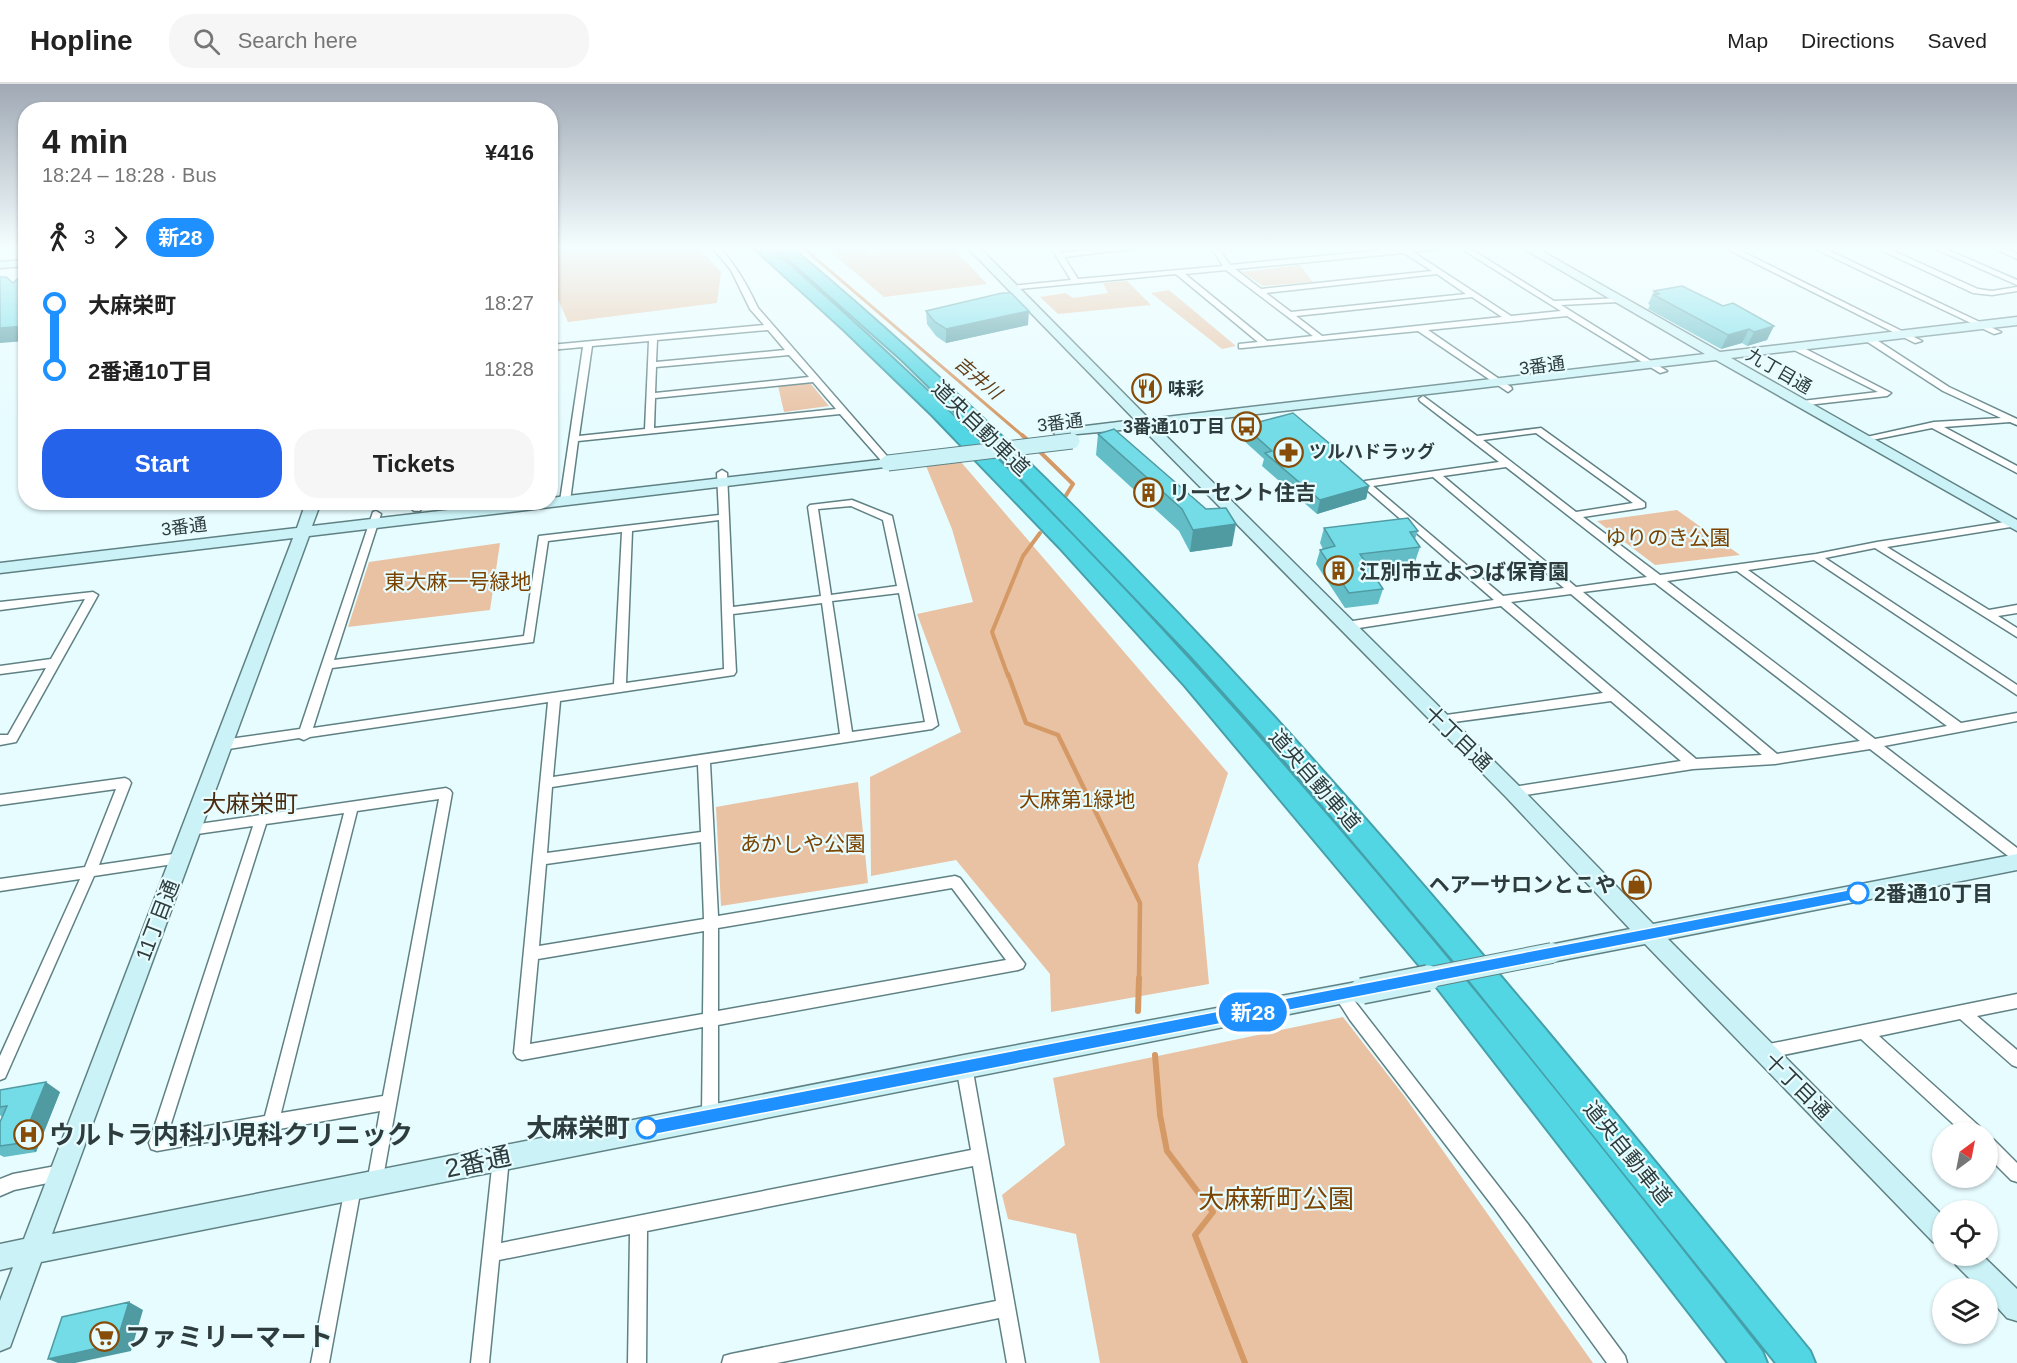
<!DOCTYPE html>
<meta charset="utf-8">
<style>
body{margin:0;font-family:Helvetica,"Noto Sans JP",sans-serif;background:#f6f6f6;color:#222;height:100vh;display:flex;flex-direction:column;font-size:22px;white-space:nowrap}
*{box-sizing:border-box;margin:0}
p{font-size:20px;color:#767676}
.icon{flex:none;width:33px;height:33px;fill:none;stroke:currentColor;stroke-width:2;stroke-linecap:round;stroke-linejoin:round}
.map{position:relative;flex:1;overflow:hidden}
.details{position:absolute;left:18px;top:18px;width:540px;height:408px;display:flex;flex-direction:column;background:#fff;border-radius:24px;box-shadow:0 2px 4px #0004}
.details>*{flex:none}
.badge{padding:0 12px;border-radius:20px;font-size:21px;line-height:39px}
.needle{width:39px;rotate:32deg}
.controls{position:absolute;left:1932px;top:1038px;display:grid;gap:12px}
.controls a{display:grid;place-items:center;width:66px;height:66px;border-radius:50%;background:#fff;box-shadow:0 2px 4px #0004;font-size:30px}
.map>.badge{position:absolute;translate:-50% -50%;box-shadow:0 0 0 3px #fff}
.legs{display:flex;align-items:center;gap:9px;height:66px;padding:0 24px;font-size:20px}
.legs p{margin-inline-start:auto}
.headline{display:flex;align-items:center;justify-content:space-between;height:102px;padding:0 24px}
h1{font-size:33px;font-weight:700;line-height:45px}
.primary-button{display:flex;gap:12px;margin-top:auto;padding:12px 24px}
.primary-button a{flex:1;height:69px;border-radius:24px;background:#2563eb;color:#fff;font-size:24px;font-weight:700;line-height:69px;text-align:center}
.primary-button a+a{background:#f6f6f6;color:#222}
ul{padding:0 24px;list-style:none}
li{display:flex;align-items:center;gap:21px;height:66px;font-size:22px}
li i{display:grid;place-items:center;width:9px;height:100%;margin:0 8px;background:currentColor}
li i::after{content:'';width:15px;height:15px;margin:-8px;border:4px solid;border-radius:50%;background:#fff}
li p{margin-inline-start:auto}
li:first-child i{background:linear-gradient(#0000 50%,currentColor 0)}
li:last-child i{background:linear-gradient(currentColor 50%,#0000 0)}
header{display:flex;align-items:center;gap:36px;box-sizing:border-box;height:84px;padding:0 30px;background:#fff;border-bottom:2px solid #e0e0e0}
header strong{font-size:28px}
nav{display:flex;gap:33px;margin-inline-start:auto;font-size:21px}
.search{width:420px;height:54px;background:#f6f6f6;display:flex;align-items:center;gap:15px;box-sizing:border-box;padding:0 21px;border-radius:24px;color:#767676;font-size:22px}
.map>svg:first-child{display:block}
.green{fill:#e9c2a4}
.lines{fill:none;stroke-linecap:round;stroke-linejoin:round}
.stream-far3{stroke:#d59966;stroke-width:3}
.stream-far2{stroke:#d59966;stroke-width:4}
.stream-far1{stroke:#d59966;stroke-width:4.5}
.stream{stroke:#d59966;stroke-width:6}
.street-casing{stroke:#608184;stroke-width:3}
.secondary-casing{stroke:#608184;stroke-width:3}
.highway-casing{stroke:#46a0a9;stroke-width:4}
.street{fill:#fff;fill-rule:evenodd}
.secondary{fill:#cbf3f7;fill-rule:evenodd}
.highway{fill:#53d6e3;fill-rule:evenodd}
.secondary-bridge-far2-casing{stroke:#608184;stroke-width:17;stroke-linecap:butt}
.secondary-bridge-far1-casing{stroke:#608184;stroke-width:22;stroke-linecap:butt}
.secondary-bridge-casing{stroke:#608184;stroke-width:28;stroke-linecap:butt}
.secondary-bridge-far2{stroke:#cbf3f7;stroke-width:15}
.secondary-bridge-far1{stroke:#cbf3f7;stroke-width:20}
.secondary-bridge{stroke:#cbf3f7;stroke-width:25}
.wall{fill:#63bdc7}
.shaded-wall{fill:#509aa2}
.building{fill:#73dce7;stroke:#509aa2;stroke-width:1.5}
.line-1{fill:#1e90ff;stroke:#fff;stroke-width:1.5}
.stop-1-dot{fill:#fff;stroke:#1e90ff;stroke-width:3}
.labels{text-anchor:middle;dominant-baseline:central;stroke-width:4.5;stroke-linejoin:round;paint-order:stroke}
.far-street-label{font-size:18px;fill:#2e3c3d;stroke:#e7fcff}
.far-water-label{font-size:18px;font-style:italic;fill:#653d16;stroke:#e7fcff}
.far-poi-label{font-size:18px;font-weight:bold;fill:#2e3c3d;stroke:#e7fcff;text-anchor:start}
.street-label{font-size:21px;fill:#2e3c3d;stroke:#e7fcff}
.poi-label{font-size:21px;font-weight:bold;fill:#2e3c3d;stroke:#e7fcff;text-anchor:start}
.park-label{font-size:21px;fill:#7b4301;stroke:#e7fcff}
.stop-label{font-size:21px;font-weight:bold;fill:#2e3c3d;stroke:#e7fcff;text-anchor:start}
.quarter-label{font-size:24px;fill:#4a2c10;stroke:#e7fcff}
.near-stop-label{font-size:26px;font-weight:bold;fill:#2e3c3d;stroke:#e7fcff;text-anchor:end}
.near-poi-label{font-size:26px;font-weight:bold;fill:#2e3c3d;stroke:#e7fcff;text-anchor:start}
.near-street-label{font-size:26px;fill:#2e3c3d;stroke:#e7fcff}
.near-park-label{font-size:26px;fill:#7b4301;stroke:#e7fcff}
</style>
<header>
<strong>Hopline</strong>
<div class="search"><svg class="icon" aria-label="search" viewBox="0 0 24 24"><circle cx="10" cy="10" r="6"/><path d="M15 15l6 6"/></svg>Search here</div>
<nav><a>Map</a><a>Directions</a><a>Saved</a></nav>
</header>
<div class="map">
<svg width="2017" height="1279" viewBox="0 0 2017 1279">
<rect width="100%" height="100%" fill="#e7fcff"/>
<path class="green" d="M551,162h146l24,26 -4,31 -149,19 -17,-39z
M824,162h37l9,8 24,-8h57l36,38 -103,13z
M1300,181l13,17 -50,4 -21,-14z
M1127,197l24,24 -93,9 -18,-17 26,-4 7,5 35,-5 -5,-10z
M1169,206l67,56 -14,3 -71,-56z
M804,299l7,1 18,22 -45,6 -6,-26z
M961,378l267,311 -30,92 11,119 -158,28 -1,-38 -94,-114 -85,16 -1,-99 91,-45 -44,-118 56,-12 -21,-73 -26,-63z
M1677,426l63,45 -85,10 -58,-44z
M500,459l-10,67 -142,17 21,-65z
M858,698l10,101 -147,23 -5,-99z
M1343,933l62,80 188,266h-493l-24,-129 -68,-15 -6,-24 63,-50 -12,-67z"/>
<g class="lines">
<path class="stream-far3" d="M801,162l222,190"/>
<path class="stream-far2" d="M1022,351l7,6
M1037,365l36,35 -8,13
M1008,592l-16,-44 31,-76 17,-23"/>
<path class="stream-far1" d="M1008,590l18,49 32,12 82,168 -1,76"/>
<path class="stream" d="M1138,927l1,-33
M1155,971l5,60 7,36 46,61 -18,23 50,128"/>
<defs>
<path id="street" d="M711,162h7c18,19 29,39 40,62l135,155 -5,3 -3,-1 -45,-51 -262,27 -8,60 -5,3 -3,-1 -2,-2 23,-154 -33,3v-5l214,-20 -14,-16 -19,-39zM768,246l17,20 -129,12 1,-22zM649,257l-4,88 -66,7 13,-90zM789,271l20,22 -154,16 1,-26zM813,298l23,27 -182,19 1,-30z
M1050,162h7l4,7 66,-7h30l-93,11 14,22 145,-13 -13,-20h7l13,19 193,-19h30l-40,6 98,64 50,-5 -104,-65h9l88,55 67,-3 1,2 -4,2 -57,3 106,66 -7,2 -93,-57 -139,14 83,57 1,2 -4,3 -90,-61 -176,17h-3v-4l19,-2 -82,-68 -167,16v-4h3l59,-6zM1404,169l28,18 -171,18 -26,-20zM1226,186l87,66 -46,5 -82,-67zM1437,190l29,20 -175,18 -25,-19zM1472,213l30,20 -180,19 -26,-20z
M1721,162h10l191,95 -7,2z
M1809,162h10l182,86 -7,2z
M1872,162h10l96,43 14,2 25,-4v4l-25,4 -19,-2z
M1929,162h10l78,34v5z
M1990,162h10l17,8v5z
M1866,253h6l77,50 68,32v6l-7,-3 -66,5 73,39v7l-85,-45 -70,14v-4l72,-16 67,-4 -58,-27 -77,-50z
M1792,261h6l93,48 -4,3 -88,10v-4l3,-1 76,-9 -86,-43z
M1423,312l54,40 64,-8 104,75v4l-3,1 -59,9 77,58 156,-21 61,-12 140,-22v6l-130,21 102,63 28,-5v8l-19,3 19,12v9l-142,-89 -50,10 192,127v10l-203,-135 -66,10 213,153 56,-10v8l-133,25 133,102v12l-5,-1 -142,-110 -95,15 -82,5 -180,28 -4,-2 -2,-3 2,-3 4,-2 168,-26 -70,-60 -172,23 -4,-1 -2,-3 6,-4 164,-23 -102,-87 -155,24 -4,-1 -2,-3 6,-4 148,-22 -134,-116 5,-3 134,-19 -79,-61 -1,-2zM1536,349l97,70 -57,9 -93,-72zM1506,383l141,110 -71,10 -133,-111zM1433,393l131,111 -61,8 -130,-110zM1737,487l210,155 -72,13 -208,-158zM1655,499l205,158 -83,13 -194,-162zM1571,510l191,161 -66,4 -185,-157z
M722,386l5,3 6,134 88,-11 -13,-89 2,-2 42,-5 40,16 46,209 -6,4 -222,34 8,153 237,-40 5,2 65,86 -2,4 -5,2 -300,55v91l-2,5 -6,3 -6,-3 -2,-5 1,-89 -181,33 -5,-2 -3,-5 34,-351 -238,35 -6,3 -5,-2 -77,12 -4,-2 -2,-3 2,-3 4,-2 78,-11 73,-217 3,-1 5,3 -47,146 190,-24 15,-100 180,-21 -2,-42zM851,422l32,14 14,66 -66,9 -13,-86zM719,436l5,149 -98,14 6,-152zM622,448l-8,152 -301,44 19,-60 201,-26 15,-101zM899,509l26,129 -73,10 -20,-131zM822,519l18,131 -287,43 7,-76 174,-26 2,-3 -3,-58zM698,681l3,67 -154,21 5,-66zM701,758l3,77 -165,27 7,-82zM952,804l54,72 -288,51v-83zM704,847l-1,83 -173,30 8,-85z
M414,418h10l-4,9h-6l-2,-2z
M93,508l5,3 -82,147 -16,3v-10h8l38,-67 -46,6v-8l51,-7 34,-60 -85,11v-8z
M125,694l4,2 2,3 -32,82 81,-12 5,1 2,4 -2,4 -5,1 -86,13 -89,202 -5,2v-24l80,-177 -80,12v-12l85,-12 31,-78 -116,16v-10z
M446,704l4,2 2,3 -71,396 -6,2 -6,-2 -2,-6 13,-72 -223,40 -6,-2 -2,-6 104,-317 -63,9 -5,-1 -2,-4 2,-4zM439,715l-56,297 -102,17 76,-302zM344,729l-79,303 -97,17 98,-309z
M1341,904l5,2 181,233 98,133 2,7h-20l-112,-154 -145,-189 -16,-25 2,-5z
M2017,910v14l-40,8 40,34v17l-5,-2 -52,-46 -81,17 100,90 2,6h-19l-101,-93 -97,20 -5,-2 -3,-5 3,-5 5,-2z
M964,975l5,2 3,5 53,297h-18l-8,-45 -222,45h-55l2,-7 7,-2 265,-53 -23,-135 -326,65 -1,132h-18l2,-129 -131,26 -10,103h-18l22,-205 2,-6 6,-2 6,2 2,6 -8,85 470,-93 -15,-84 3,-5z
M1988,1054l6,2 23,23v19l-6,-2 -23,-23z
M61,1081l6,2 2,6 -2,6 -53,11 -14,6v-17l13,-5z
M353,1096l6,2 2,6 -32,175h-18l34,-175 2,-6z"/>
<path id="secondary" d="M966,162h12l171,173 556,-65 -186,-108h14l187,106 297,-35v8l-286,33 286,162v11l-301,-171 -560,66 364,361 133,137 364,-70v16l-349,69 274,276v31l-9,-4 -288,-298 -93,18 -8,-2 -3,-7 3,-7 86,-17 -124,-132 -364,-369 -86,8 -2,-3 7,-4 74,-9z
M26,176v6l-26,2v-6z
M888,375l5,1v6l-584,70 -257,698 912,-179 398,-74 8,3 3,7 -3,7 -1329,264 -31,85 -10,4v-50l13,-34 -13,3v-26l24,-5 269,-701 -293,35v-10l297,-35 9,-26h15l-9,24 204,-24h34v-4z
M1952,1172h31l34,33v32l-10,-3 -19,-21v-9h-9l-23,-23z"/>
<path id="highway" d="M752,162h15c374,320 692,719 995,1105l5,12h-39l-300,-387 -243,-290 -126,-139 -127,-132 -88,-85z
M774,162h15c384,319 706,720 1021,1105l5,12h-39l-324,-404 -172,-204 -89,-99 -209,-218 -80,-78z"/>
</defs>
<use href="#street" class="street-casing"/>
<use href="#secondary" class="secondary-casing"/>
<use href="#highway" class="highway-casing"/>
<use href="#street" class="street"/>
<use href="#secondary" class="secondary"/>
<use href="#highway" class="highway"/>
<defs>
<path id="secondary-bridge-far2" d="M888,379l184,-22"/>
<path id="secondary-bridge-far1" d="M1421,895l131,-26"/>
<path id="secondary-bridge" d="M1362,907l66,-13"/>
</defs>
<use href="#secondary-bridge-far2" class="secondary-bridge-far2-casing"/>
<use href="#secondary-bridge-far1" class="secondary-bridge-far1-casing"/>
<use href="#secondary-bridge" class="secondary-bridge-casing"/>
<use href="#secondary-bridge-far2" class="secondary-bridge-far2"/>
<use href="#secondary-bridge-far1" class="secondary-bridge-far1"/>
<use href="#secondary-bridge" class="secondary-bridge"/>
</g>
<path class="wall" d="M1682,202l85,54 -20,6 -5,-3 -21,6 -73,-40 2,-4 -2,-1 6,-13z
M926,227l102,14 -82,18 -10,-7 -9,-12z
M1244,342l96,35 29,25 -3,13 -49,15 -55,-48 2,-7 -22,-20z
M1098,350l134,112 -42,6 -11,-21 -83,-76z
M1324,444l94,3 -3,8 5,8 -5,15 -46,6 14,21 -5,15 -33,4 -29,-44 4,-14 3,-1 -3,-6z
M0,1006l60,2 -24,60 -32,5 -4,-2v-33l2,-5 -2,-2z"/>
<path class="shaded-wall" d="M1029,227l-1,14 -82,18v-14z
M26,242v15l-26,2v-15z
M1774,242l-7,14 -20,6 7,-14z
M1749,245l-7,14 -21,6 7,-14z
M1342,370l-4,13 -3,-11z
M1369,402l-3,13 -49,15 3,-14z
M1236,440l-4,22 -42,6 3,-22z
M46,998l14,10 -24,60 -15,-9z
M129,1218l14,8 -12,41 -56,12h-17l-10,-4z"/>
<path class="building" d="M26,191v51l-26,2v-51h6l7,6 8,-7z
M1682,202l41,20 10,-3 41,23 -20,6 -5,-3 -21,6 -74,-40 5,-1 -5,-3z
M1002,209h9l18,18 -83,18 -11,-7 -9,-11z
M1293,329l49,41 -7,2 34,30 -49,14 -55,-47 7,-2 -28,-25z
M1114,345l92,80 20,-1 10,16 -43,6 -11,-21 -84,-75z
M1408,434l10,13 -8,1 10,15 -60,7 23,35 -34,4 -29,-43 15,-4 -11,-18z
M46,998l-25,61 -21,3v-24l7,-16 -7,1v-17z
M129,1218l-13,42 -68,15 14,-42z"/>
<linearGradient id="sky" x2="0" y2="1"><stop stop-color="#a0a9b4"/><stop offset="0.48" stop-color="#f4feff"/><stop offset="1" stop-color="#f4feff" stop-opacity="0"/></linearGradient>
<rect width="2017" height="341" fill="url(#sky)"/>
<path class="line-1" d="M1858,804l7,5 -7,6 -1211,237 -6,-2 -2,-6 2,-5 6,-2z"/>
<defs>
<symbol id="restaurant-ring" viewBox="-11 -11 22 22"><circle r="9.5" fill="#e7fcff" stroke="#884c09" stroke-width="1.5"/><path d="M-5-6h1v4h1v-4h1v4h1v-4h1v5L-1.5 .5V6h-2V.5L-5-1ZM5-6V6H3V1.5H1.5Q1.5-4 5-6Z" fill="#884c09"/></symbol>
<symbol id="bus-ring" viewBox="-11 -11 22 22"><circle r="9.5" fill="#e7fcff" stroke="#884c09" stroke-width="1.5"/><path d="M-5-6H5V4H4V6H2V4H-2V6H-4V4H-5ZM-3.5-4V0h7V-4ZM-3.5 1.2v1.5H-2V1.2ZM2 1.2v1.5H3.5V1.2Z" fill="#884c09"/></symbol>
<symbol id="pharmacy-ring" viewBox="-11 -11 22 22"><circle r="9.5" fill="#e7fcff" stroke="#884c09" stroke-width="1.5"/><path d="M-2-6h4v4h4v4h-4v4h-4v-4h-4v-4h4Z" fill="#884c09"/></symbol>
<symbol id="building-ring" viewBox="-11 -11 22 22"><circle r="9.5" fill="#e7fcff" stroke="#884c09" stroke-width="1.5"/><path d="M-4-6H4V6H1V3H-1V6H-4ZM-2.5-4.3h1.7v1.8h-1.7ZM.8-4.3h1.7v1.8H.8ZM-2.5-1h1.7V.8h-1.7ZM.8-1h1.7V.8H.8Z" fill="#884c09"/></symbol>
<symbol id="shop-ring" viewBox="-11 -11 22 22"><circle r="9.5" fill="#e7fcff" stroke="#884c09" stroke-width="1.5"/><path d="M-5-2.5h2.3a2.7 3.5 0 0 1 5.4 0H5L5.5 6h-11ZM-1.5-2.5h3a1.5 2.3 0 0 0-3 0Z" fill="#884c09"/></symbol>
<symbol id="hospital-ring" viewBox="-11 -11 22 22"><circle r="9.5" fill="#e7fcff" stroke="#884c09" stroke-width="1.5"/><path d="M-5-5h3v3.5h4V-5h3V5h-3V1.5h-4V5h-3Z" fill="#884c09"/></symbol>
<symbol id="supermarket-ring" viewBox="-11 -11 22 22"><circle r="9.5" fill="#e7fcff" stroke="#884c09" stroke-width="1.5"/><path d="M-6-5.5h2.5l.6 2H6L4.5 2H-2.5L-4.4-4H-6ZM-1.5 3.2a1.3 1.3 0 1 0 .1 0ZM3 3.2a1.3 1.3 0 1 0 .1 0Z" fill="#884c09"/></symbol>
</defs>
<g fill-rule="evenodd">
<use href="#restaurant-ring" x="1130" y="288" width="33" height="33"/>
<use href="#bus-ring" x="1230" y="326" width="33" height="33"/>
<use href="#pharmacy-ring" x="1272" y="352" width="33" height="33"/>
<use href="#building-ring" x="1132" y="392" width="33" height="33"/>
<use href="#building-ring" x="1322" y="470" width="33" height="33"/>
<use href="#shop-ring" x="1620" y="784" width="33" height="33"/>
<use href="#hospital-ring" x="12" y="1034" width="33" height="33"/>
<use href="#supermarket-ring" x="88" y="1236" width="33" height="33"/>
</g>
<g class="stop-1-dot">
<circle cx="1858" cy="809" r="10"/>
<circle cx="647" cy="1044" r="10"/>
</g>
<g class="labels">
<g class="far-street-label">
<text transform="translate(1542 282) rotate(-7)">3番通</text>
<text transform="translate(1779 287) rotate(30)">九丁目通</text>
<text transform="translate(1060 339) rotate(-7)">3番通</text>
<text transform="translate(184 443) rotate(-7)">3番通</text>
</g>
<g class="far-water-label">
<text transform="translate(978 294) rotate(40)">吉井川</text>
</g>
<g class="far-poi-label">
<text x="1168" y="305">味彩</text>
<text x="1225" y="343" text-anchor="end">3番通10丁目</text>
<text x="1309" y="368">ツルハドラッグ</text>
</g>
<g class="street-label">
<text transform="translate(981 344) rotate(44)">道央自動車道</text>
<text transform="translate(1458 654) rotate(44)">十丁目通</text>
<text transform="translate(1315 696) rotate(49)">道央自動車道</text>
<text transform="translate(157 836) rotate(-69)">11丁目通</text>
<text transform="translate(1798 1002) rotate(45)">十丁目通</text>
<text transform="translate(1628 1069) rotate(51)">道央自動車道</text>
</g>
<g class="poi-label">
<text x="1169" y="408">リーセント住吉</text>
<text x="1359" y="487">江別市立よつば保育園</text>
<text x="1616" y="800" text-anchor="end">ヘアーサロンとこや</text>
</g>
<g class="park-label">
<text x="1668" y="453">ゆりのき公園</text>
<text x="458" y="497">東大麻一号緑地</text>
<text x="1077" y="715">大麻第1緑地</text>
<text x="803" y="759">あかしや公園</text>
</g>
<g class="stop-label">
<text x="1874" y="809">2番通10丁目</text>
</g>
<g class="quarter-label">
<text x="250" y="719">大麻栄町</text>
</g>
<g class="near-stop-label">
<text x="630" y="1044">大麻栄町</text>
</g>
<g class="near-poi-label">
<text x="49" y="1051">ウルトラ内科小児科クリニック</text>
<text x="125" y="1253">ファミリーマート</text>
</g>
<g class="near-street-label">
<text transform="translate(478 1078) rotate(-12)">2番通</text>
</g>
<g class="near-park-label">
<text x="1276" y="1115">大麻新町公園</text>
</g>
</g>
</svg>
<div class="controls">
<a><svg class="needle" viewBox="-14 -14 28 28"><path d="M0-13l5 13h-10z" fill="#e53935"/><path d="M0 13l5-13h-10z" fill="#767676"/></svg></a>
<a><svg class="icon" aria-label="locate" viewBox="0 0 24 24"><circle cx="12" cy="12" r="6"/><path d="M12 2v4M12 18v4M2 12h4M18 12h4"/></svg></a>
<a><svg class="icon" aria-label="layers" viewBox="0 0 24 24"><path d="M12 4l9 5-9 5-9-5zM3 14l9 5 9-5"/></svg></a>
</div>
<b class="badge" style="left:1253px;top:928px;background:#1e90ff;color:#fff">新28</b>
<section class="details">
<div class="headline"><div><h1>4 min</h1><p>18:24 – 18:28 · Bus</p></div><b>¥416</b></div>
<div class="legs"><svg class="icon" aria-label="walk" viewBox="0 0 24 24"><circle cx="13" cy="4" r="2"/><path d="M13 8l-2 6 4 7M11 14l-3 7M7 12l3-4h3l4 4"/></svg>3<svg class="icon" aria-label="forward" viewBox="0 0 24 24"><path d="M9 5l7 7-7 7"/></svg><b class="badge" style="background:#1e90ff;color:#fff">新28</b></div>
<ul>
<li><i style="color:#1e90ff"></i><b>大麻栄町</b><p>18:27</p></li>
<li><i style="color:#1e90ff"></i><b>2番通10丁目</b><p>18:28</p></li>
</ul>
<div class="primary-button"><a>Start</a><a>Tickets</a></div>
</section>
</div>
